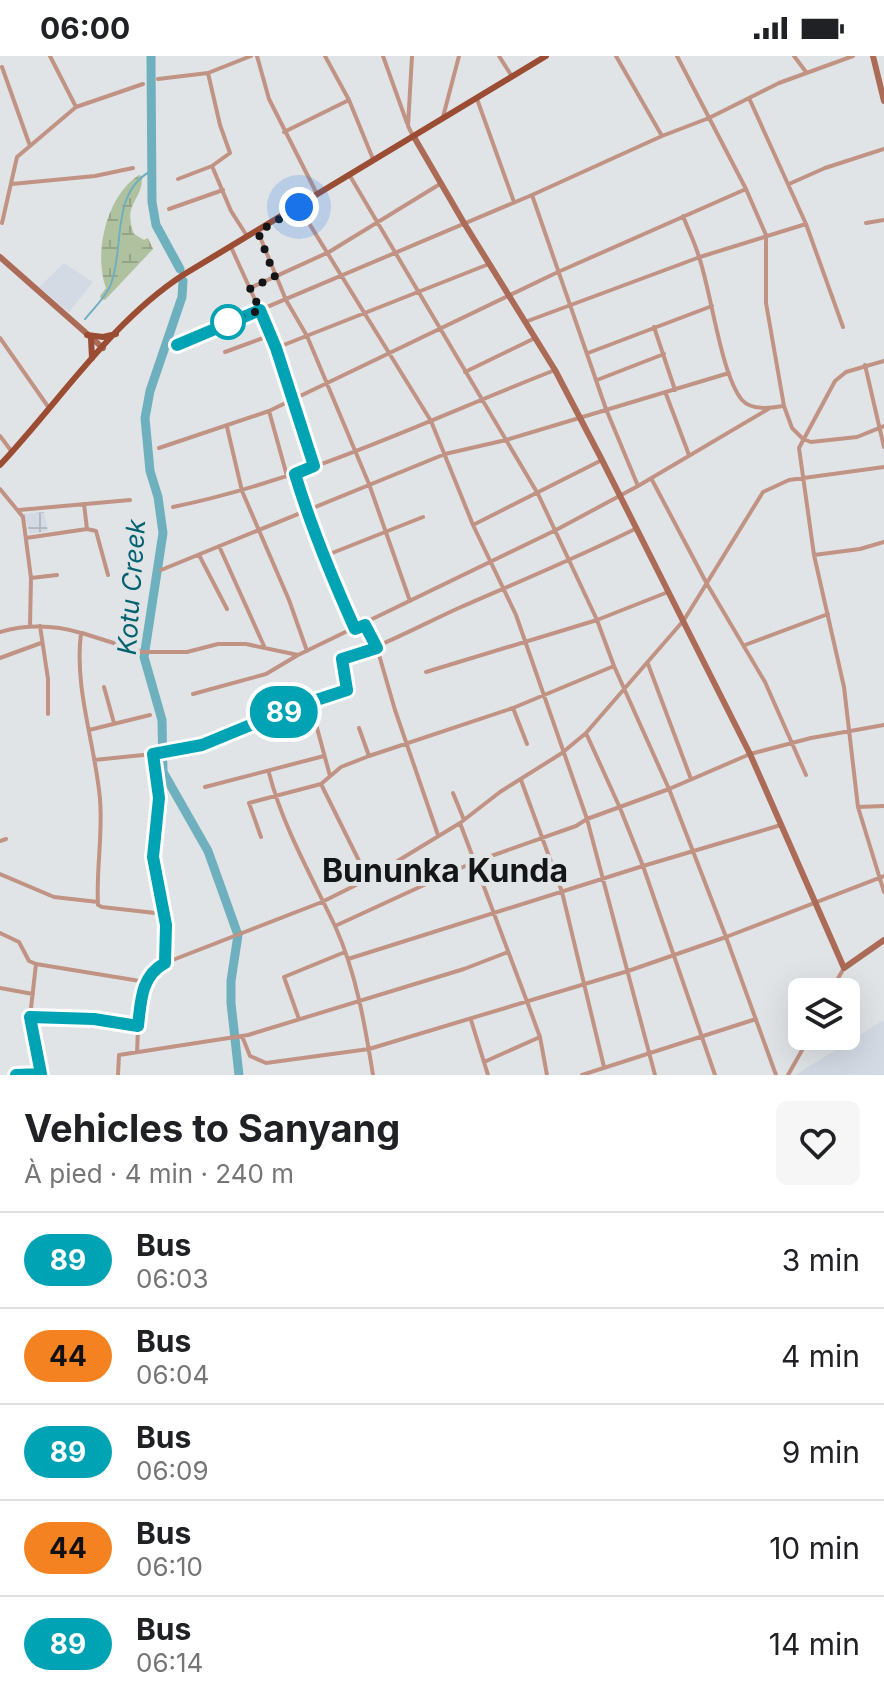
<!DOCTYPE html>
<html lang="fr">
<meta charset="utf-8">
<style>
body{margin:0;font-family:Inter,sans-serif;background:#f6f6f6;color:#202124;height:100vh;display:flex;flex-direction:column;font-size:30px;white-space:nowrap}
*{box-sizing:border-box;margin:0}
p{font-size:26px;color:#757577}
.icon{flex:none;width:44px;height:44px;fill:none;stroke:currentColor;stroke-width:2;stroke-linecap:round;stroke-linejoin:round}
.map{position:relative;height:1019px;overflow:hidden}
.side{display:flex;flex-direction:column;background:#fff;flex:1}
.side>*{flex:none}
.badge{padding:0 16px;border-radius:26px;font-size:28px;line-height:52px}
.controls{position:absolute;left:788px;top:922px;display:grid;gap:16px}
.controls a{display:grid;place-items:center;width:72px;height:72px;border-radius:12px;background:#fff;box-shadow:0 8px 32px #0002;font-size:40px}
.you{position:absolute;width:40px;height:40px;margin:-20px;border:6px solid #fff;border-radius:50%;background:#1a73e8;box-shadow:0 0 0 12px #1a73e833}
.map>.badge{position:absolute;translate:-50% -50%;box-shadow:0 0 0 4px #fff}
.round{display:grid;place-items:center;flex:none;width:84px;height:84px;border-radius:12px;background:#f6f6f6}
.overview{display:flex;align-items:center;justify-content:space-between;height:136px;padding:0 24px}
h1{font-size:38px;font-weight:700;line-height:60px}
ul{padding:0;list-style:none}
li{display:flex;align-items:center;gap:24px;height:96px;padding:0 24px;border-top:2px solid #e0e0e0}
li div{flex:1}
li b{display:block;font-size:30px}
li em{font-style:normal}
li .badge{min-width:88px;font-weight:700;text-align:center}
.status{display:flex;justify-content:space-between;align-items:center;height:56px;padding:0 40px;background:#fff;direction:ltr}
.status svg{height:22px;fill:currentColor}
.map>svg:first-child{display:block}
.built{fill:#d3dae4}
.industrial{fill:url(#industrial-grid)}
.wetland{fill:url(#wetland-marsh)}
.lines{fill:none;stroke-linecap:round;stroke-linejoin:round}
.stream{stroke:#6eb0be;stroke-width:2}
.river{stroke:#6eb0be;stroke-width:9}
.street{stroke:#c09384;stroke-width:4}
.secondary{stroke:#ab6b56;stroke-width:6}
.primary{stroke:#9b4d33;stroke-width:6}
.line-casing{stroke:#fff;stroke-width:18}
.line{stroke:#00a3b4;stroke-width:12}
.walk{stroke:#141516;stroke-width:8;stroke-dasharray:0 14.4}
.stop-dot{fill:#fff;stroke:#00a3b4;stroke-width:4}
.labels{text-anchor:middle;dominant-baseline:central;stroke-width:8;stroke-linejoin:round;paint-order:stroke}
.water-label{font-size:26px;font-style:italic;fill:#006372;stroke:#e1e4e7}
.district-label{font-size:32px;font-weight:bold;fill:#141516;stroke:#e1e4e7}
</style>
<div class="status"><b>06:00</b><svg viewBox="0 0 49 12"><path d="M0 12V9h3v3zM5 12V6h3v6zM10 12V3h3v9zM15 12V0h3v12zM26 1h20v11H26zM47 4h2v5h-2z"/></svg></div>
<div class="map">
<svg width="884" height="1019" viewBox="0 0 884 1019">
<defs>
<pattern id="industrial-grid" width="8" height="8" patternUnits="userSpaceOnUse" patternTransform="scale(2)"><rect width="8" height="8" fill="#d3dae4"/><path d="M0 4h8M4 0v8" fill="none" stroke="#b4bac3"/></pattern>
<pattern id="wetland-marsh" width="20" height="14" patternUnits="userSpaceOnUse" patternTransform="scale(2)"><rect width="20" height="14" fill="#b0c1a0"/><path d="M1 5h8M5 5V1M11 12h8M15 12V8" fill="none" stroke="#96a589"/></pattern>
</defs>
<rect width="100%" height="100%" fill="#e1e4e7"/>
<path class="built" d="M64,207l29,19 -24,30 -30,-25z
M884,964v55h-90h1z"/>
<path class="industrial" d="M44,456l4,19 -18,3 -6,-20z"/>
<path class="wetland" d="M139,119l3,1c1,26 -20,26 -8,58l10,6 4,-2 5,11 -48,51 -4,-1 -1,-3 6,-8c-13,-35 1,-93 33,-113z"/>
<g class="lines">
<path class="stream" d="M85,263c9,-11 21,-22 26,-35 14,-37 -1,-91 40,-113"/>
<path class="river" d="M151,0l1,146 4,23 24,44
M183,225l-1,16 -32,94 -5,27 5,53 8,26 5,36 -19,124 18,63 1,52 45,79 30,84 -7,46v22l8,72"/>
<path class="street" d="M50,0l26,51
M257,0l12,43 48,95
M325,0l24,44 24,59
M383,0l24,67
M412,0l-4,70 5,10
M499,0l12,19
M616,0l46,80
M677,0l69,133 20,46v68l18,103 8,22 11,11 8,3 46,-5 27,-11
M794,0l12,16
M2,11l28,79
M158,23l50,-6 43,-17
M749,42l57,126 37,103
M477,43l37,103
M443,61l16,-61
M284,76l65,-32
M212,110l19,45 16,25
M350,120l188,318 59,126 17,46 55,123 57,148 50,138
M178,123l34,-13 18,-13 -10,-28 -12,-52
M12,128l83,-8 38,-8
M789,128l36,-16 59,-19
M532,139l74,214 32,77
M299,151l132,214 42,104 43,90 71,204 68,256
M169,153l54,-19
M683,160c5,13 12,27 16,41 12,34 22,118 43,143 10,11 29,8 42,6
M2,167l15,-66 59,-50 67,-23
M866,167l18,-3
M258,176l28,68 21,36 62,148 41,117
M231,191l40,88 43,130
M250,232l79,-36 111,-68
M525,266l175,-65 106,-33
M654,271l21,63
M0,282l49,70
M177,289l355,-150 130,-59 47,-18 70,-35 74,-27
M276,292l213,-84
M225,296l46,-17
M588,297l124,-47
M884,305l-38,11 -11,9 -36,67 15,107 30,132 14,120 26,85
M865,309l19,82
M465,316l70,-34
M597,324l67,-26
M666,338l23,61
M269,355l18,65
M227,371l15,64 47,109 18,51
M0,380l12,16
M159,392l110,-37 289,-139 188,-83
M295,418l27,83 33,72
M651,422l56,106 58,98 41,93
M0,433l23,28 8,61 -1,48
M84,448l3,25
M173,451c136,-28 254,-87 382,-137
M19,454l111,-10
M473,469l129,-65
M26,482l61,-9 9,2 12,44
M219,490l45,100
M199,499l28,54
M814,499l46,-6 24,-7
M322,501l101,-40
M161,514l284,-116 61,-14 223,-67
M31,522l26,-3
M365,569l12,23 18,62 43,125
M40,570l8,53v35
M0,576c28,-8 54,-7 81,1 -7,56 14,110 19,166 3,35 -4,71 -2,106l4,2 62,7
M82,577l60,19h45l31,-8h28l52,11
M745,589l83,-31
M0,602l41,-15
M648,608l43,115
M426,616l171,-52 71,-28
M104,631l10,36
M193,638l73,-20 32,-19 258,-125 82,-44 132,-78
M310,646l20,74
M513,652l14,36
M359,672l10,28
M89,674l61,-15
M153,698l49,-9 90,-37 55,-18 -5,-31c42,-13 79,-34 119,-52 59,-26 118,-50 176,-79
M94,704l59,-6 6,44 -6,59 13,68 -1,37
M269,717c14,54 42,102 66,153 21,46 30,99 38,149
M521,724l41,112 42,175
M205,731l119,-31
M453,737l11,27
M858,751l26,-1
M460,767l69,184 11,30 7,38
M261,781l-12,-34 72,-19
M0,785l6,-2
M0,818l54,23 44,5
M368,823l-47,-95 20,-17 28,-11 144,-48 101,-42
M335,870l139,-64 102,-36 11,-7 82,-30 81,-35 61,-16 73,-13
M0,877l19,9 10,19 7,3 110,18
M348,903l295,-93 -23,-58 -34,-75
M36,908l-6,53 11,57
M0,932l33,6
M830,936l14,-24
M30,961l64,2 44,7
M299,963l-15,-42 61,-25
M471,964l17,55
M242,980l8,20 16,7 103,-14 259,-78 98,-34 158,-61
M137,996c2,-32 -2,-71 28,-89l157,-61 46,-23 92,-56 40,-31 62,-39 24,-20 98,-113 79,-128 26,-12 95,-13
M484,1006l56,-25
M16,1019l25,-1
M118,1019l1,-20 129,-20 216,-66 44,-17
M582,1019l174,-56
M715,1019l-72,-209 138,-41
M788,1019l22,-39"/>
<path class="secondary" d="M873,0l11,45
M414,81l50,86 91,147 47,90 148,294 94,214 40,-28
M0,201l103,91"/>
<path class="primary" d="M87,279l16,2 13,-3
M91,282l1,20
M0,409c59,-63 111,-143 183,-190l363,-219"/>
</g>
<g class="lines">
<defs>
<path id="line" d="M16,1019l25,-1 -11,-57 64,2 44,7c3,-26 3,-50 27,-63l1,-38 -13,-68 6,-59 -6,-44 49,-9 90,-37 55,-18 -5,-31 35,-11 -12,-23 -10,4c-23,-51 -44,-102 -60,-155l19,-8 -38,-118 -16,-38 -83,35"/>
</defs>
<use href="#line" class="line-casing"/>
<use href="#line" class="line"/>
<path class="walk" d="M228,266l32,-12 -10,-22 25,-11 -17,-45 41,-25"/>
</g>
<circle class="stop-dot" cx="228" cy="266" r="16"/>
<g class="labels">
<g class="water-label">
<text transform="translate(131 531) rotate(-86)">Kotu Creek</text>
</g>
<g class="district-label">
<text x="445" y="814">Bununka Kunda</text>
</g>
</g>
</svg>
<div class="controls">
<a><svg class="icon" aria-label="layers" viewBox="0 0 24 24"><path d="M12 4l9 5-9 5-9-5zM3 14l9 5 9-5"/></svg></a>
</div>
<div class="you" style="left:299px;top:151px"></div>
<b class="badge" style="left:284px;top:656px;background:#00a3b4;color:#fff">89</b>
</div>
<section class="side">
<div class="overview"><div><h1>Vehicles to Sanyang</h1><p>À pied · 4 min · 240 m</p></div><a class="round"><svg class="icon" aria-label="heart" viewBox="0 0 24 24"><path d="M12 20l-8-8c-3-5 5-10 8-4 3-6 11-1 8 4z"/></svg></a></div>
<ul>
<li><span class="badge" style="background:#00a3b4;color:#fff">89</span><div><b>Bus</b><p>06:03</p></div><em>3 min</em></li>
<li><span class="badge" style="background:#f58220;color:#111">44</span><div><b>Bus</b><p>06:04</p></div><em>4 min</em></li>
<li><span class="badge" style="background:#00a3b4;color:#fff">89</span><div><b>Bus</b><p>06:09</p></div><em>9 min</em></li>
<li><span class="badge" style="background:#f58220;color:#111">44</span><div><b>Bus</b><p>06:10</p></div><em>10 min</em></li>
<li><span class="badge" style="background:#00a3b4;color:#fff">89</span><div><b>Bus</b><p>06:14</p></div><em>14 min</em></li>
</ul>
</section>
